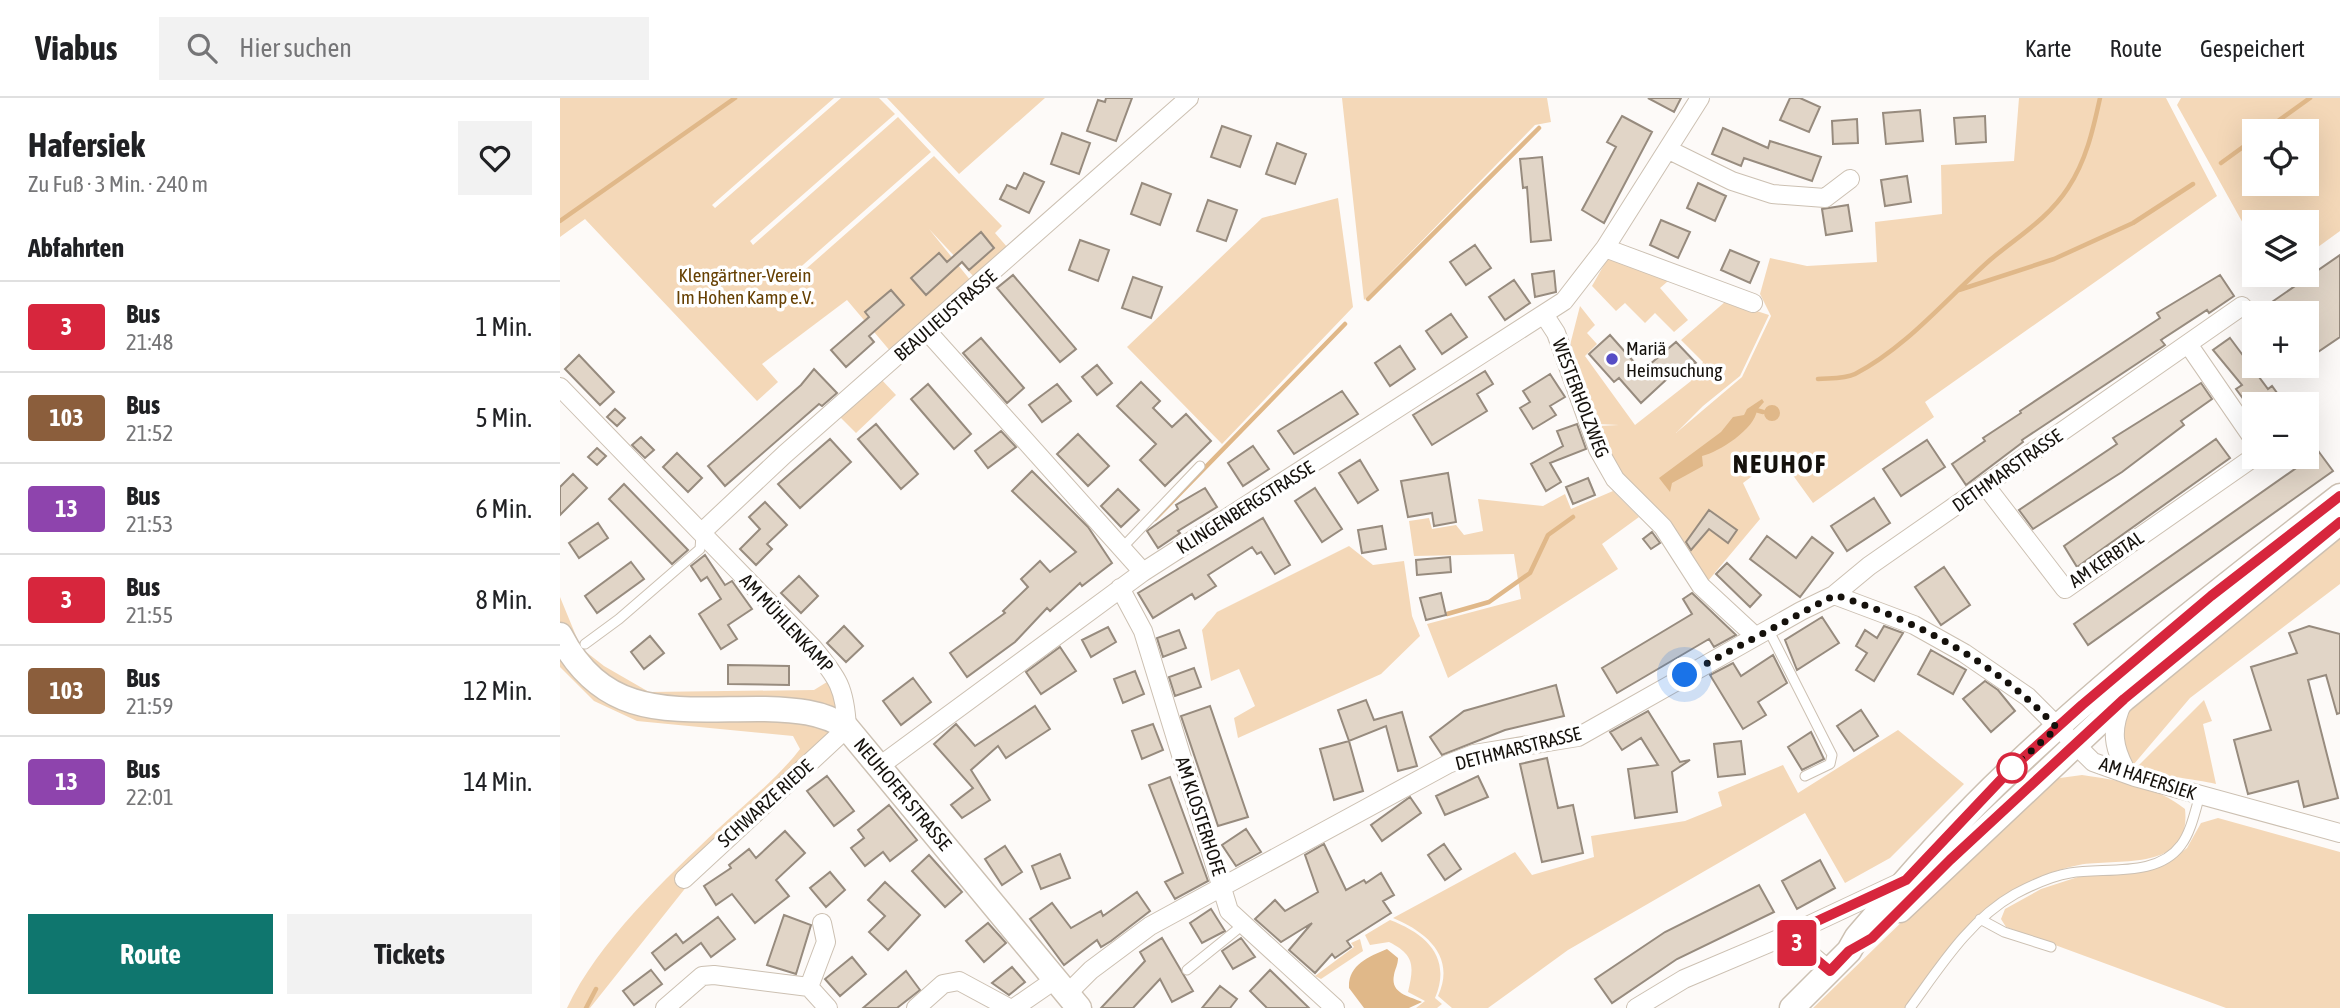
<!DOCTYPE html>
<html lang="de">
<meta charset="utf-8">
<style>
body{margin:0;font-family:"Asap Condensed",sans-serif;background:#f2f2f2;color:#202124;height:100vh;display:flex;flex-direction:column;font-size:26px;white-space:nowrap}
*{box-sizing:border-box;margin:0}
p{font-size:23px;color:#757577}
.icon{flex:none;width:38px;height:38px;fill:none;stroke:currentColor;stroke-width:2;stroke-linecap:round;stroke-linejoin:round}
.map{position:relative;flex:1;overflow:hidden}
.panel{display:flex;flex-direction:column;background:#fff;width:560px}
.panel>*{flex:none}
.badge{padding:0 14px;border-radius:5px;font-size:24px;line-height:46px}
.buttons{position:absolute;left:1682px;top:21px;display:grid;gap:14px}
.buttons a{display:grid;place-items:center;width:77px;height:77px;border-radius:0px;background:#fff;box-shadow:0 7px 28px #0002;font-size:35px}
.you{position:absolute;width:35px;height:35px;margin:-18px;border:5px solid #fff;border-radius:50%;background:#1a73e8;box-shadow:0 0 0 10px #1a73e833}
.map>.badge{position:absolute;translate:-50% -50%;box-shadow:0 0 0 4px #fff}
h2{padding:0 28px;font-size:26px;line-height:63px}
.round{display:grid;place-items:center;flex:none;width:74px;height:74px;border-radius:0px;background:#f2f2f2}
.headline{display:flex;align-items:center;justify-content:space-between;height:119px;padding:0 28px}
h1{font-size:33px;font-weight:700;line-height:52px}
.button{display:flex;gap:14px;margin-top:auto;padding:14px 28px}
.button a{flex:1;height:80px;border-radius:0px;background:#0f766e;color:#fff;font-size:28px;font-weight:700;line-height:80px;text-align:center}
.button a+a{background:#f2f2f2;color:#202124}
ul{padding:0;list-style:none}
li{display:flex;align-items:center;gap:21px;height:91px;padding:0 28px;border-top:2px solid #e0e0e0}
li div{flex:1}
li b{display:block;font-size:26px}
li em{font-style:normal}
li .badge{min-width:77px;font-weight:700;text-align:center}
header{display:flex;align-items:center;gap:42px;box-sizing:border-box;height:98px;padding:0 35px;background:#fff;border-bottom:2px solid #e0e0e0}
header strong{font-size:33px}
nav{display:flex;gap:38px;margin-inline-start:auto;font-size:24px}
.search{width:490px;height:63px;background:#f2f2f2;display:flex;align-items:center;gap:18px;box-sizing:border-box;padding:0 24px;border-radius:0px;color:#757577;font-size:26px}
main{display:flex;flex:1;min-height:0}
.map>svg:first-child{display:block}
.green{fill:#f4d8b8;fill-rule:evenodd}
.water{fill:#e0b889}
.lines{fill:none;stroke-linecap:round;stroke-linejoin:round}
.stream{stroke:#e0b889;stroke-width:4.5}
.building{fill:#e1d5c7;stroke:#978b7e;stroke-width:2}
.lane-casing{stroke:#ccc0b2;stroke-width:11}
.street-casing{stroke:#ccc0b2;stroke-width:20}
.secondary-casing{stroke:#ccc0b2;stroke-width:27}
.lane{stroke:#fff;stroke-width:9}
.street{stroke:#fff;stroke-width:18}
.secondary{stroke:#fff;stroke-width:24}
.line-casing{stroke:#fff;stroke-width:16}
.line{stroke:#d7263d;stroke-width:10}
.walk{stroke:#15110c;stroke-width:7;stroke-dasharray:0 12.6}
.poi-dot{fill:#564dc5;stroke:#fff;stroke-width:2.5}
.stop-dot{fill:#fff;stroke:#d7263d;stroke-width:3.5}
.labels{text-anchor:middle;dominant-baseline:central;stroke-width:7;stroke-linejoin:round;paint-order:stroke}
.park-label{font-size:19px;fill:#664003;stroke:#fff}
.street-label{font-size:19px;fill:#15110c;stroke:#fff}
.poi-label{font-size:19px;fill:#15110c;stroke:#fff;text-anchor:start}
.district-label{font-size:26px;font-weight:bold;letter-spacing:2px;fill:#15110c;stroke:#fff}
</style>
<header>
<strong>Viabus</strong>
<div class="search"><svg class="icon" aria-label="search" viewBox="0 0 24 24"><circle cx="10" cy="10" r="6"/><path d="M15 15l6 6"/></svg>Hier suchen</div>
<nav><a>Karte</a><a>Route</a><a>Gespeichert</a></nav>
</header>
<main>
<section class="panel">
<div class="headline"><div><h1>Hafersiek</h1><p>Zu Fuß · 3 Min. · 240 m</p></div><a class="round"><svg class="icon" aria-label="heart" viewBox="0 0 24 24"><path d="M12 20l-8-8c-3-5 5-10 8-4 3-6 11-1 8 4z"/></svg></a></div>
<h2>Abfahrten</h2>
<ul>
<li><span class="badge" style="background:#d7263d;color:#fff">3</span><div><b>Bus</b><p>21:48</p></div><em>1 Min.</em></li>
<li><span class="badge" style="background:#8b5e3c;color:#fff">103</span><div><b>Bus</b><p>21:52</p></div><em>5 Min.</em></li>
<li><span class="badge" style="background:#8e44ad;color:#fff">13</span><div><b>Bus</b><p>21:53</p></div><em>6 Min.</em></li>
<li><span class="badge" style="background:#d7263d;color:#fff">3</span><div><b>Bus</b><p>21:55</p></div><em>8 Min.</em></li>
<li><span class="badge" style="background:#8b5e3c;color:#fff">103</span><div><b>Bus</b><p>21:59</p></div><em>12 Min.</em></li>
<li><span class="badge" style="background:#8e44ad;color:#fff">13</span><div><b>Bus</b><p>22:01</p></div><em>14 Min.</em></li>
</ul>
<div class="button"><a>Route</a><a>Tickets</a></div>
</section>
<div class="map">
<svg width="1780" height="910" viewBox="0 0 1780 910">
<rect width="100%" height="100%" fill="#fdfaf8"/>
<path class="green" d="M0,0h274l-122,107 3,3 126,-110h38l16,16 -145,127 3,4 145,-128 33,35 -144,127 3,4 144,-127 68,70 -7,7 13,15 -33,30 -46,-49 42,52 -80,71 -44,-52 -85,64 16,18 -21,19 -172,-182 -25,18z
M327,0h158l-86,76z
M782,0h205l4,24 -16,3 -171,175z
M1459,0h147l51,98 -292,206 9,15 -121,86 -34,-47 -36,27 17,36 -52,62 -31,-50 -50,-48 -21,-35 -8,-22 21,-1 -22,-1 -27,-79 10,-39 15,19 -8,8 10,11 -12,12 50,69 56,-44 12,-19 -22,-22 45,-39 43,14 -29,61 -37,30 -27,27 66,-56 29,-61 -11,-22 10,-36 37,8 70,-4 -2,-40 67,-8 -1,-49 73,-4z
M1621,0h159v133l-33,24 -1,-33h-52v21l-77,-138zM1746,33v53h-52v-53z
M778,100l15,109 -131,137 -95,-97 135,-129z
M1057,144l65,27 -22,19 28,32 -14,12 -19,-19 -10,10 -20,-20 -9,8 -24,-25z
M320,280l16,17 -40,38 -17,-17z
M1053,393l26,26 -37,27 16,25 -170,109 -21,-54 94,-25 -7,-45 -100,2 -5,-35 20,-3 3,11 24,-4 8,10 19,-4 -5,-32 65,7 22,-12 6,15z
M1780,434v52l-150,114 -56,66c-17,-18 -13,-40 -3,-60z
M789,448l24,19 31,-4 8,55 8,20 -39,38 -143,64 -4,-20 21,-12 -16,-37 -28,12 -9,-51 15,-18z
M0,499l21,51 23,18 45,26 165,-2 13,-8 12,17 -1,13 -202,-15 -59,-44 -17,-31z
M0,548l34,43 204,27 32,16 -9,12 -130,137 -101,127h-23c31,-66 99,-130 152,-180 28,-26 58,-49 81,-79l-7,-13 -156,-15 -43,-20 -34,-34z
M1644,602l8,21 -9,3 13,60c-20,-5 -63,-8 -78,-18z
M1338,632l66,54 -74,74 -45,25 -40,-70 -237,137 -80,58h-36l-14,-12c18,-39 -11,-64 -45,-78l122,-66 17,23 62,-18 -3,-21 94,-15 37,-15 -4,-14 65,-27 15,28z
M1522,677c35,5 75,11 103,34 7,64 -67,49 -106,56 -25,5 -48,15 -70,28 -45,27 -73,74 -104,115h-92l227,-220 20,-10z
M1658,720l122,34v156h-114l-220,-81 -5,-8 4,-10 36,-20 40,-13 53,-3 31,-8 22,-17 14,-25z
M830,822c37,14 62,38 45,78l7,6 -5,4h-21l9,-7 -17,-9c6,-26 7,-37 -19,-50l-19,3 -5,-10z
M800,841l3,12 -42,28 -6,-3 39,-29 -3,-4z"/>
<path class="water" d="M1202,301l2,3 -7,8c-2,19 -38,42 -55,46l1,10 -31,17 -2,9 -11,-14 62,-46 12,-15 11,-2 3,-6z
M1204 315a8 8 0 1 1 16 0a8 8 0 1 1-16 0Z
M827,851l11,9c0,7 -3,11 -4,17 -4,19 16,21 28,27l-13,6h-45l-15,-20c-1,-23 19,-31 38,-39z"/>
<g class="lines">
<path class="stream" d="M1704,33l46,-33
M1661,65l33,-24
M0,123l175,-123
M1399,192l95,-31 79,-36 60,-39
M808,201l171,-171
M1258,281c12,-1 27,0 37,-5 52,-27 92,-76 135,-114 27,-23 58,-41 78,-72 18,-27 25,-58 32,-90
M1196,312l7,2
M595,421l190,-195
M887,516l42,-12 41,-29 18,-38 25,-18
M26,910l10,-19"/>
</g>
<path class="building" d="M546,0h26l-16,43 -29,-10 11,-31 7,2z
M1088,0h33l-7,14z
M1230,0h10l20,9 -11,25 -29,-12z
M1360,12l3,31 -37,3 -3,-31z
M1062,18l30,16 -48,91 -22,-13 34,-63 -9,-5z
M1425,18l1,26 -30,2 -2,-26z
M1297,21l1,24 -25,1 -1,-23z
M662,28l29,10 -11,31 -29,-10z
M1163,30l45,20 2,-7 51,16 -9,24 -68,-23 -3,8 -29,-12z
M502,35l28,10 -11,31 -28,-10z
M717,45l29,11 -11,30 -29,-10z
M982,59l9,83 -20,2 -4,-55 -4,1 -3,-29z
M464,75l20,9 -15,31 -29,-14 7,-14 9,4z
M1347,78l4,26 -26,4 -4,-26z
M582,85l29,11 -11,31 -29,-11z
M1138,85l28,13 -11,25 -28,-13z
M648,102l29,10 -11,31 -29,-10z
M1288,107l4,26 -26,4 -4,-26z
M1101,122l29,12 -12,26 -28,-13z
M421,134l13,16 -25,22 -7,-8 -36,33 -15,-17 28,-25 8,9z
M520,142l29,10 -11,31 -29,-11z
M915,147l16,23 -25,17 -16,-23z
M1170,152l29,12 -9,21 -29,-13z
M1780,157v82l-34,23v-47h-50z
M994,173l2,21 -21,5 -3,-23z
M453,177l63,74 -16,13 -63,-74z
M1660,177l14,21 -25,17 -2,-3 -46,30 4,5 -143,95 1,2 -57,43 -14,-21 33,-23 -2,-3 38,-25 -1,-2 140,-93 -3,-5z
M573,179l29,10 -11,31 -29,-10z
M954,182l16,23 -25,17 -16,-23z
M331,192l13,15 -35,31 5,6 -28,25 -15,-17 38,-33 -4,-5z
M891,216l16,23 -25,17 -16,-23z
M1050,237l32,36 34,-29 20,21 -10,9 -5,-6 -40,37 -22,-25 -5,4 -25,-28z
M421,240l43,50 -17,15 -44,-50z
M1670,240l38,51 4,-3 13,18h-38l-11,-15 6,-4 -29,-35z
M840,248l15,23 -25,17 -15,-23z
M19,257l35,37 -14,13 -35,-36z
M537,267l15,18 -15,12 -15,-18z
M254,271l23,24 -15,13 -3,-2 -94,82 -17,-20 93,-81z
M925,273l8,13 -16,10 10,17 -55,34 -19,-30z
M990,276l15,23 -15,9 6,9 -23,14 -13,-21 10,-6 -7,-11z
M581,284l19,19 -7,7 19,19 14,-13 25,27 -46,45 -25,-26 16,-16 -39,-38z
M1641,285l11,16 -31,22 3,4 -62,47 -89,57 -14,-19 98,-66 -4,-6z
M368,286l43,50 -17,15 -43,-50z
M497,286l14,17 -29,21 -13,-17z
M782,293l16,23 -64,40 -16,-23z
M55,311l10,9 -8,8 -10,-9z
M316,326l42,50 -17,15 -43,-50z
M1017,326l9,25 -36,14 11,19 -15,9 -15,-27 32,-18 -6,-15z
M441,333l15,16 -28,21 -13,-17z
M518,336l31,32 -21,20 -31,-32z
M81,339l13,13 -9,8 -13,-13z
M270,341l21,23 -51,46 -22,-24z
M1656,341l14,19 -153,109 -13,-21z
M1367,342l18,27 -44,29 -18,-27z
M693,348l16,23 -26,17 -15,-23z
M37,350l9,8 -9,9 -9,-8z
M1759,354l14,19 -245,174 -14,-21z
M117,355l25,25 -14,14 -25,-25z
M800,362l18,30 -20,13 -19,-30z
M472,373l56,56 24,36 -30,23 -2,-3 -30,28 -3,-3 -32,34 -48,35 -17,-24 55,-40 -2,-2 25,-24 -7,-8 19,-18 10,11 26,-20 -64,-61z
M888,375l8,49 -22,4 -2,-13 -24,4 -7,-36z
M13,376l14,14 -27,27v-28z
M1028,380l7,17 -22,9 -7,-17z
M64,386l64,66 -16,14 -63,-65z
M645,390l12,19 -39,24 2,2 -22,15 -11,-17 31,-22 -2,-4z
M755,390l27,41 -20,13 -27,-41z
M558,391l21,21 -18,17 -20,-21z
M1314,400l16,25 -43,28 -16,-25z
M205,404l22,23 -20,19 5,5 -16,16 -16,-16 20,-20 -11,-12z
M1149,412l28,20 -9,13 -19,-14 -18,21 -5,-8z
M703,420l27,47 -15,9 -14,-22 -4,2 -5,-7 -44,28 8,11 -21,13 -3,-5 -39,24 -15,-25z
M38,425l10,15 -29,20 -10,-15z
M822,428l4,23 -24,4 -4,-23z
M1092,434l8,11 -9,6 -8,-10z
M1207,438l29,22 16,-21 21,16 -33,44 -50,-38z
M145,457l20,30 7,-4 20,28 -24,16 9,14 -16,10 -22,-35 22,-15 -14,-22 -6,4 -10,-15z
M890,459l1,15 -34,3 -1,-15z
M71,464l13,17 -47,34 -12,-17z
M1167,465l34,32 -11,12 -34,-33z
M1384,469l26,38 -29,20 -26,-38z
M239,478l19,20 -17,17 -20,-20z
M881,495l5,22 -20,5 -6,-22z
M1132,495l44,42 -22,12 -5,-8 -92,54 -15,-25 90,-54 -9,-15z
M1262,519l17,26 -42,27 -12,-30z
M284,528l19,20 -17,16 -19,-19z
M1324,528l19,7 -29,48 -18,-11 11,-17 -11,-7 9,-16 12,8z
M1749,528l31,8v79l-3,1 -11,-39 -18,5 30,118 -34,9 -6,-26 -50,13 -14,-54 37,-10 -20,-63 46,-14 -8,-20z
M548,529l8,15 -25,15 -9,-17z
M619,532l7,18 -23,9 -6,-19z
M90,538l14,17 -20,16 -13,-17z
M500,549l16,24 -35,23 -15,-22z
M1371,552l35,20 -13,24 -35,-20z
M1213,557l14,28 -29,19 8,13 -23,14 -33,-54 23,-12 8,13z
M168,567l61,1v19l-61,-1z
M634,570l7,19 -26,9 -6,-19z
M575,573l9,23 -21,9 -9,-24z
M353,580l18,24 -30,23 -18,-24z
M1425,583l13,9 17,21 -24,21 -28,-33z
M996,587l8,31 -59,14 -63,25 -12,-18 34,-26z
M806,602l8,20 28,-8 15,54 -19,5 -12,-45 -37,15 -11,-31z
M475,608l15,23 -44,29 -8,-12 -27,24 19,30 -28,18 -11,-13 22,-17 -39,-44 22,-20 19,22z
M650,608l38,111 -30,9 -37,-110z
M1301,612l17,26 -24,15 -17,-25z
M1088,613l32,51 10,-2 -18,12 5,40 -42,6 -7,-49 30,-4 -17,-27 -19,12 -12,-18z
M593,626l10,26 -21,9 -10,-28z
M1251,634l13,27 -22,11 -14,-23z
M789,643l14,50 -29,9 -14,-51z
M1181,643l4,33 -27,3 -4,-33z
M987,660l11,50 15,-3 10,48 -41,9 -22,-98z
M267,678l27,35 -20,15 -27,-35z
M918,678l10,21 -43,18 -9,-19z
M610,679l38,104 -33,18 -10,-17 18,-9 -34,-88z
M850,699l11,16 -39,28 -11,-16z
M329,707l28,35 -27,21 -7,-9 -18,14 -14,-18 13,-10 -6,-8z
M686,731l15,23 -25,14 -14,-21z
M225,733l20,22 -29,27 13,16 -34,27 -23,-29 -16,11 -12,-19 27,-18 -2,-3 20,-16 7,9z
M764,746l22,46 18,-10 2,3 15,-10 13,22 -11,6 8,12 -44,28 4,6 -16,11 -3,-4 -17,19 -26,-23 23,-27 -31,19 -26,-23 20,-19 10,11 33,-19 -13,-37z
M884,746l17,25 -16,11 -17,-25z
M445,748l17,26 -20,13 -17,-26z
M500,756l10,24 -29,11 -9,-23z
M369,757l33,37 -17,15 -33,-36z
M1260,762l15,28 -38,21 -15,-28z
M270,774l15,18 -19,17 -16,-19z
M325,784l35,33 -32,35 -19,-18 16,-16 -17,-16z
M1199,787l15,27 -97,47 -65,44 -17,-24 70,-47z
M577,794l13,19 -39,30 -10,6 -4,-7 -33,25 -34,-46 22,-16 19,25 30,-17 2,5z
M651,811l14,22 -23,12 -12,-20z
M224,817l27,10 -15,49 -29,-9z
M158,819l17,22 -24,18 -10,-14 -36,27 -13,-17 24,-19 7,9z
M428,825l18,20 -22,19 -18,-21z
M602,840l31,53 -21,11 -12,-23 -27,29h-32l44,-47 -5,-9z
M681,840l14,19 -22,12 -11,-18z
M292,859l14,17 -26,22 -15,-17z
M452,869l13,15 -16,13 -17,-12z
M91,872l11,14 -28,21 -11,-14z
M710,872l39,38h-42l-17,-17z
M346,873l14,19 -23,18h-34z
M660,888l17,13 -7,9h-28z"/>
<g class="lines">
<defs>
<path id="lane" d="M562,450l78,-82
M1208,531l64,126 -2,9 -25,12
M25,546l34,-25 81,-70 1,-14
M1420,821l24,13 47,15
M627,872l57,-46
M1350,910c30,-41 59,-88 105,-114 17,-9 36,-18 55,-21 35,-6 87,5 111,-28 10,-13 14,-34 19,-50"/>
<path id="street" d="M1109,52l63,31 40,13 53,4 25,-19
M1045,150l148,55
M985,218l11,17 42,116 17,30 48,48 38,59 54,50
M367,233l216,241
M1628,246l66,96
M0,289l253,261c25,30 32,40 34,80l-163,151
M1425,387l80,104 189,-132
M142,434l83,-78 404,-356
M560,490l23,43 86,280 106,97
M1274,497l80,30 50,28 64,44 65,65 42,15 205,56
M1563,604c-13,28 -10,46 5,72
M321,667l262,-193 421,-271 41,-53 95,-150
M1228,837l42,36
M249,889l17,-45 -4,-19
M508,895l23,-23 59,-44 298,-162 26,-10 104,-17 223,-126 33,-16 35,-29 373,-260
M105,910l37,-32 12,-1 95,12 19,21
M356,910l27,-24 16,-3 50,27
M454,910l42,-29
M1076,910l48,-29 104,-44 113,-53"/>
<path id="secondary" d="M0,537c46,89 119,73 205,74 29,1 57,2 82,19l232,280
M1340,812l224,-211 216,-177
M1232,910l57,-57 8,-14c50,-58 99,-116 155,-168 103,-98 216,-186 328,-273"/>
</defs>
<use href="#lane" class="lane-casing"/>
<use href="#street" class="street-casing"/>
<use href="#secondary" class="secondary-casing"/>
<use href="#lane" class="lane"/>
<use href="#street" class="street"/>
<use href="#secondary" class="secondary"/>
</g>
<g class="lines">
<defs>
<path id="line" d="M1780,398l-129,100 -129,109 -70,63 -106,112 -119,55 43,36 19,-20 23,-13 78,-78 174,-161 216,-177"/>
</defs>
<use href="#line" class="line-casing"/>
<use href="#line" class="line"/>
<path class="walk" d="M1125,577l150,-80c83,26 162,68 222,133l-45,40"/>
</g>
<circle class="poi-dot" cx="1052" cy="261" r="7"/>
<circle class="stop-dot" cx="1452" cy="670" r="14"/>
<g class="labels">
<g class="park-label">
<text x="185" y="177">Klengärtner-Verein<tspan x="185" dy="22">Im Hohen Kamp e.V.</tspan></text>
</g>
<g class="street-label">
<text transform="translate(385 217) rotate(-41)">BEAULIEUSTRASSE</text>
<text transform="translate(1021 300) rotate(69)">WESTERHOLZWEG</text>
<text transform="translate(1447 372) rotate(-35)">DETHMARSTRASSE</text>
<text transform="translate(685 409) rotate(-32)">KLINGENBERGSTRASSE</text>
<text transform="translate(1546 461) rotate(-34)">AM KERBTAL</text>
<text transform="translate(227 525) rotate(47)">AM MÜHLENKAMP</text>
<text transform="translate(958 650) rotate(-14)">DETHMARSTRASSE</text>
<text transform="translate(1588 680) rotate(18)">AM HAFERSIEK</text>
<text transform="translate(343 696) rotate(50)">NEUHOFER STRASSE</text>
<text transform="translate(205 705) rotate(-42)">SCHWARZE RIEDE</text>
<text transform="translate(641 718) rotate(72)">AM KLOSTERHOFE</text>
</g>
<g class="poi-label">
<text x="1066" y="250">Mariä<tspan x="1066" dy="22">Heimsuchung</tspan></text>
</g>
<g class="district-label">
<text x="1220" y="366">NEUHOF</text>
</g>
</g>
</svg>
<div class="buttons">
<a><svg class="icon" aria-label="locate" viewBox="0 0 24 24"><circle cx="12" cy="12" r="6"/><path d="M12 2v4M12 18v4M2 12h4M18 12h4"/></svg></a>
<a><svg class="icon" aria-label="layers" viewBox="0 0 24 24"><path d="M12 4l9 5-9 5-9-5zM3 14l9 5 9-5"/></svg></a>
<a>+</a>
<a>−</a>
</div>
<div class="you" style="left:1125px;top:577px"></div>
<b class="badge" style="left:1237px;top:845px;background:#d7263d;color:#fff">3</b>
</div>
</main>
